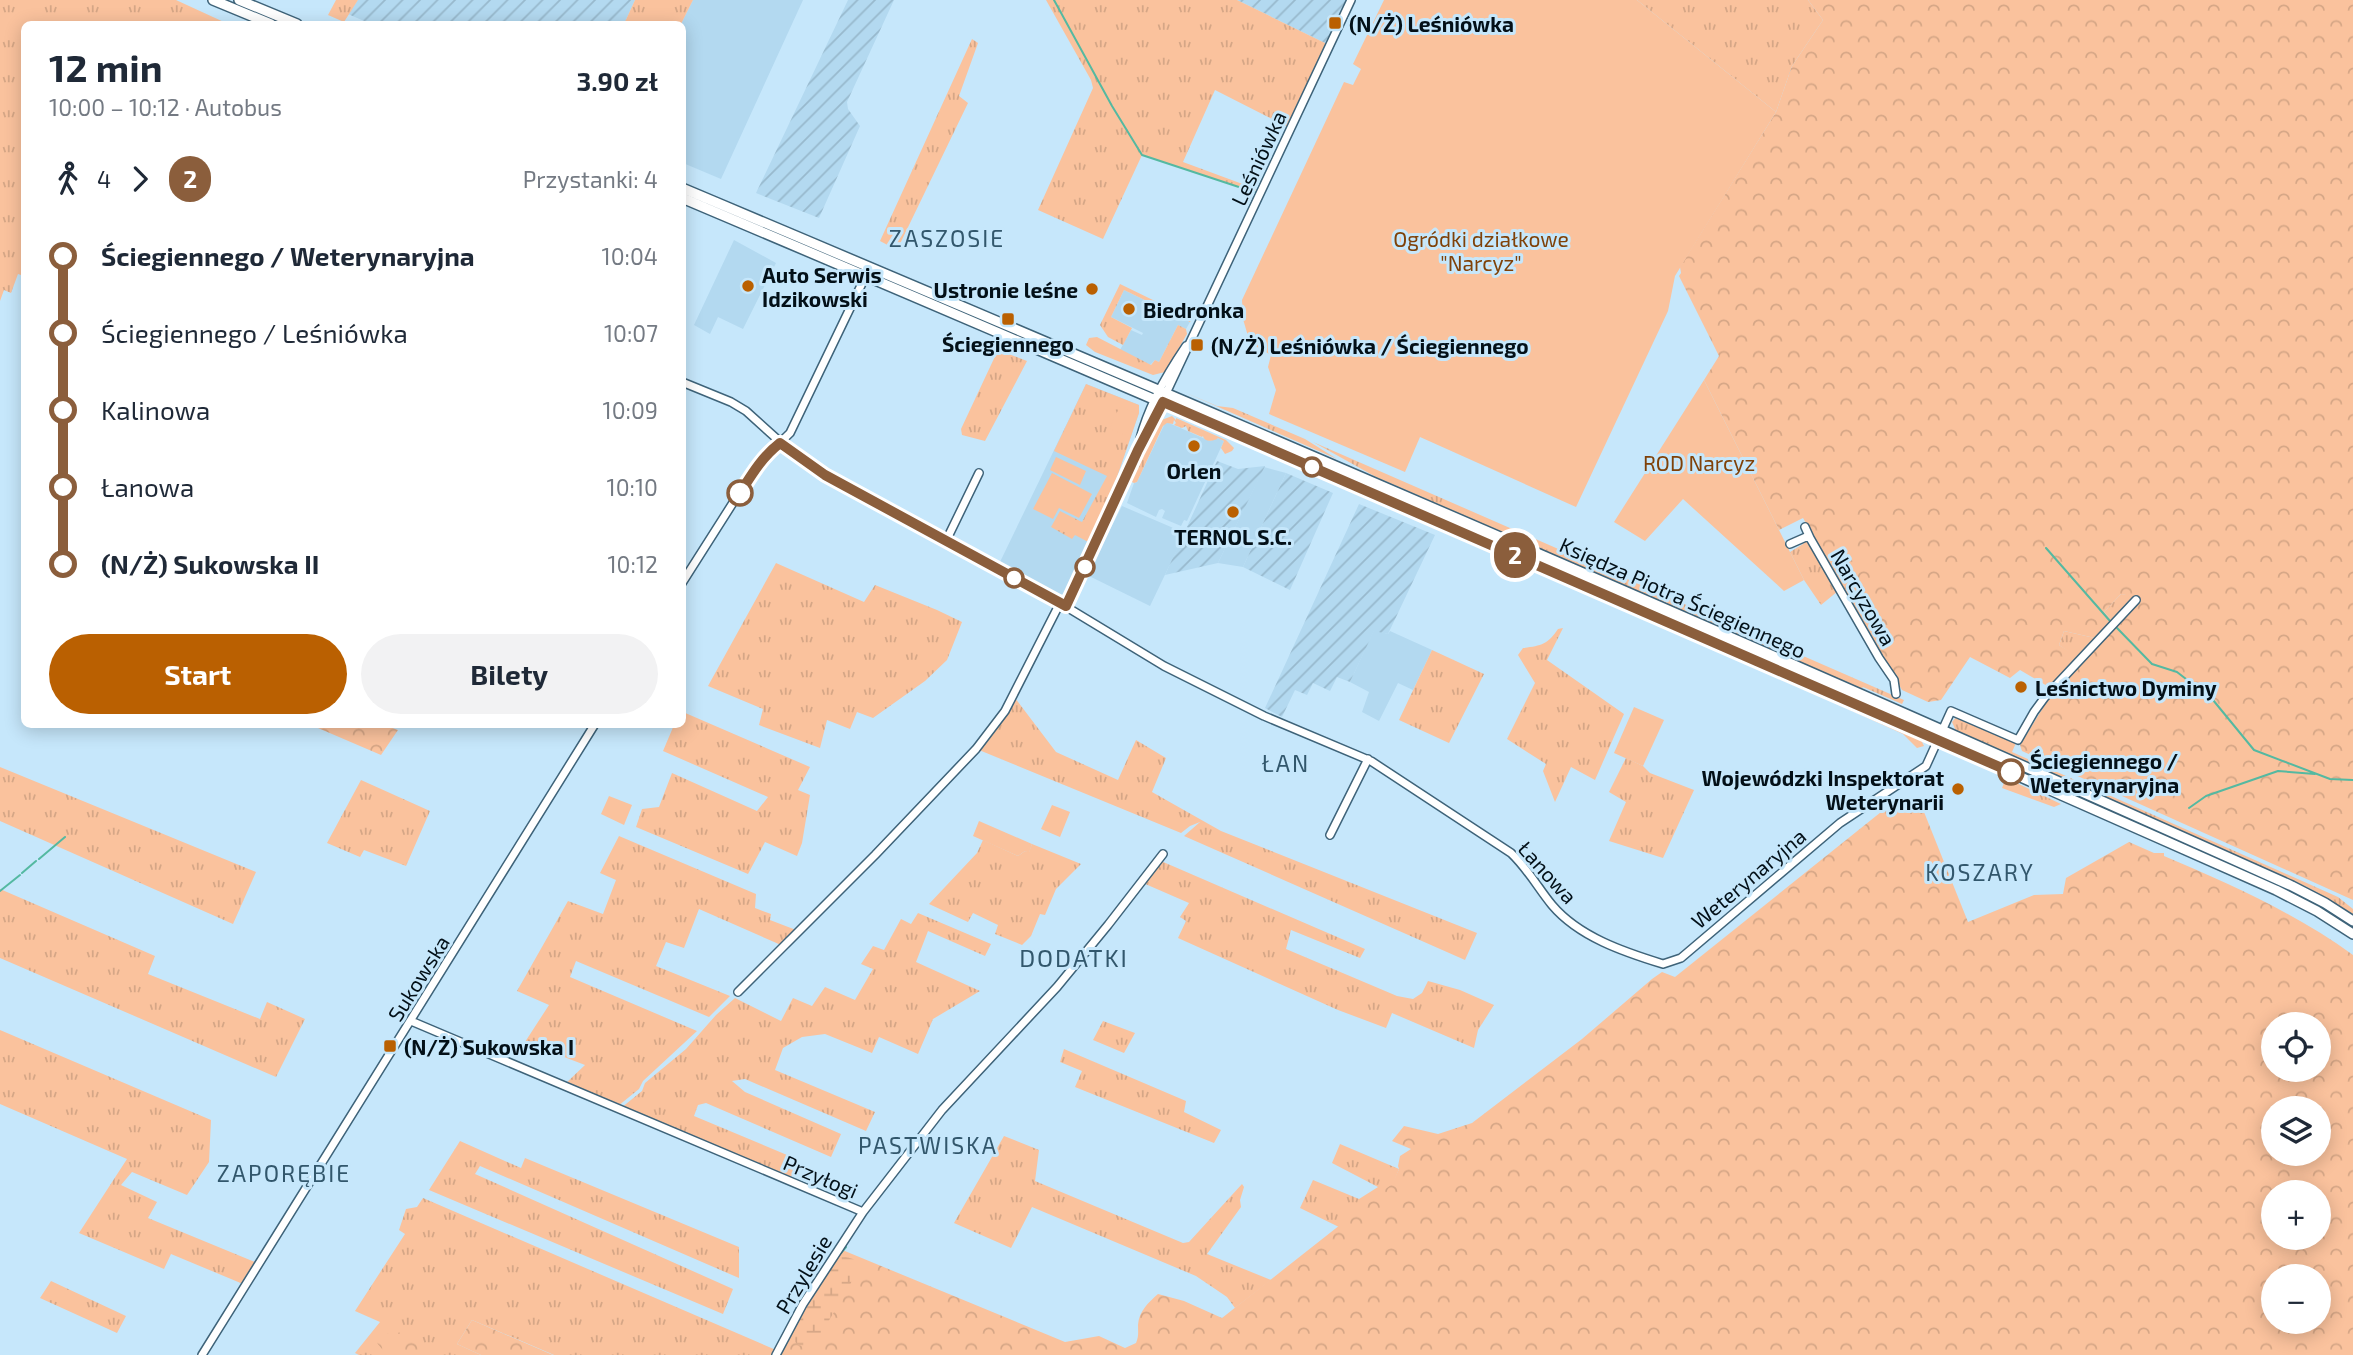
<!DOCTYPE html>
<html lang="pl">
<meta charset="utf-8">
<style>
body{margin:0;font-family:"Exo 2",sans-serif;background:#f2f2f3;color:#1f2937;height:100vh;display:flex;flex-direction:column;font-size:26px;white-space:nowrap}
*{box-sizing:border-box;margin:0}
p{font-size:23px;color:#747a83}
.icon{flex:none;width:38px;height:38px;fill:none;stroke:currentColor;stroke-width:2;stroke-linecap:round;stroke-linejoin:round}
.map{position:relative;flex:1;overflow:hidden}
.panel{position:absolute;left:21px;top:21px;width:665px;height:707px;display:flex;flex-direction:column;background:#fff;border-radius:10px;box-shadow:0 4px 18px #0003}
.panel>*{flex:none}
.badge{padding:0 14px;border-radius:23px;font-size:24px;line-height:46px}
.tools{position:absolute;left:2261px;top:1012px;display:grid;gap:14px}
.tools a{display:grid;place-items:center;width:70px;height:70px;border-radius:50%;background:#fff;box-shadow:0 4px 18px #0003;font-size:35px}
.map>.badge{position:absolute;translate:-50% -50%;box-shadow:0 0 0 4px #fff}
.legs{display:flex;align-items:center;gap:10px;height:77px;padding:0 28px;font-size:23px}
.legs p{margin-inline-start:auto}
.summary{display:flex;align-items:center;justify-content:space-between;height:119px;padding:0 28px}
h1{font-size:38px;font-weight:700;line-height:52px}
.button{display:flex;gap:14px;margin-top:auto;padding:14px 28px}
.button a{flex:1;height:80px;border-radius:42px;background:#ba6001;color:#fff;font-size:28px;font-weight:700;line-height:80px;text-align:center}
.button a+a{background:#f2f2f3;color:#1f2937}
ul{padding:0 28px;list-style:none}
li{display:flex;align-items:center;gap:24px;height:77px;font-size:26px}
li i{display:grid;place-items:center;width:10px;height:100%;margin:0 9px;background:currentColor}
li i::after{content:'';width:18px;height:18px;margin:-9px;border:5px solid;border-radius:50%;background:#fff}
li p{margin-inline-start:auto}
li:first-child i{background:linear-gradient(#0000 50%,currentColor 0)}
li:last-child i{background:linear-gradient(currentColor 50%,#0000 0)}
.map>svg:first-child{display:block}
.built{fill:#b3d9f0}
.industrial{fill:url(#industrial-furrows)}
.grass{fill:url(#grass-tufts)}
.forest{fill:url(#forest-crowns);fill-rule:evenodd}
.wetland{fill:url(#wetland-marsh)}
.green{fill:#fac29d}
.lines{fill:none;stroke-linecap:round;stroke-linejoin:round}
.stream{stroke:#54b9a1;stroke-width:2}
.minor-casing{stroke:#3e6379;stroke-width:10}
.major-casing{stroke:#3e6379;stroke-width:12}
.minor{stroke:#fff;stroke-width:7}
.major{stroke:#fff;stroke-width:9}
.line-1-casing{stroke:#fff;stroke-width:16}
.line-1{stroke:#8b5e3c;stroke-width:10}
.poi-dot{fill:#ba6001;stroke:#c6e7fb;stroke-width:2.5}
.stop-1-dot{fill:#fff;stroke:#8b5e3c;stroke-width:3.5}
.labels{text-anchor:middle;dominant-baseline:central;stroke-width:6;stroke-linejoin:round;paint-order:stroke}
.poi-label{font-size:21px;font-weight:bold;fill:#031018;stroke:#c6e7fb;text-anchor:start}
.street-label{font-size:21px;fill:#031018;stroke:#c6e7fb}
.park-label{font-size:21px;fill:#7f4108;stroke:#c6e7fb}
.stop-label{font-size:21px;font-weight:bold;fill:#031018;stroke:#c6e7fb;text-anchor:start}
.neighbourhood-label{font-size:23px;letter-spacing:2px;fill:#32576c;stroke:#c6e7fb}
.quarter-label{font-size:24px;letter-spacing:2px;fill:#32576c;stroke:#c6e7fb}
</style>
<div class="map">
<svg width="2353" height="1355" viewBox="0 0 2353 1355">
<defs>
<pattern id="industrial-furrows" width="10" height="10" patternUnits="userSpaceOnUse" patternTransform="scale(1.75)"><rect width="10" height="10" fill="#b3d9f0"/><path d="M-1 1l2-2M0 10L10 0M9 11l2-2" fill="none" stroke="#98b9cd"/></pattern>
<pattern id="grass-tufts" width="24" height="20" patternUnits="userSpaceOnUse" patternTransform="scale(1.75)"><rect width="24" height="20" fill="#fac29d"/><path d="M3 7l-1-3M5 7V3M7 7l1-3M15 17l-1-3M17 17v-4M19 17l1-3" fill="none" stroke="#d5a686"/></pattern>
<pattern id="forest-crowns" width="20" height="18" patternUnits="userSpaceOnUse" patternTransform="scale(1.75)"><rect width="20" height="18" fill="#fac29d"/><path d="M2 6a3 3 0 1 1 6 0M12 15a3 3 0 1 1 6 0" fill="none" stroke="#d5a686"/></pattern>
<pattern id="wetland-marsh" width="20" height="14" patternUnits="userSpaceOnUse" patternTransform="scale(1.75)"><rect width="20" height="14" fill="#fac29d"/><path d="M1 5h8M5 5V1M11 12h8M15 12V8" fill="none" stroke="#d5a686"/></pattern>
</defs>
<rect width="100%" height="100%" fill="#c6e7fb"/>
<path class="built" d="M693,0h110l-82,179 -38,-16 -2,-139z
M734,240l42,23 -33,66 -25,-12 -8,17 -16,-9z
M1124,290l66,32 -4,7 -8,-4 -19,37 -4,-2 -5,5 -30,-15 11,-20 11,5 1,-2 -32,-16z
M1086,384l53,21v8l-34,99 -32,67 -7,13 -7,4 -60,-32z
M1165,423h4l41,18 8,-3 6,3 -37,80 -3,-1 -3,6 -19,-8 3,-7 -3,-2 -3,1 -3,7 -29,-14 7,-20 3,-1z
M1264,467l22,6 -43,94 -25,-4z
M1122,506l63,27 -35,73 -63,-31z
M1374,630l14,4 2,-3 42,19 -19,40 -15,-7 -19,38 -17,-9 7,-20 -19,-10z"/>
<path class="industrial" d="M358,0h277l-11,24h-253l-23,-10z
M848,0h46l-47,102 1,7 12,17 -41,92 -63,-25z
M1237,0h109l-19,44z
M1217,461l21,8 27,-3 -47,97 -53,12z
M1286,473l47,20 -43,97 -47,-23z
M1359,504l76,31 -47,99 -14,-3 -24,51 -13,-5 -7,14 -17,-8 -6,12 -12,-5 -13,27 -17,-9z"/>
<path class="grass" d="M0,0h176l50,23v1h-202v252l-6,-2 -7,19 -7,-3 -4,11z
M336,0h22l-14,22 -16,-7z
M635,0h58l-12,24h-57z
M1046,0h191l90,44 -39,83 -73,-37 -32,72 73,27 -1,3 -113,-37 -39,84 -65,-29 55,-122 -2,-8z
M1637,0h171l15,20 -31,46 -16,46z
M972,39l6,4 -19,53 9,7 -71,147 -17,-9z
M1120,284l72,35 -2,3 -66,-32 -13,27 21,11 -9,17 -15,-8 -8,-12z
M1178,325l8,4 1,5 -22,38 -12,3 -58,-23 -9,-7 3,-7 8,-1 54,28 4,-5 4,2z
M998,350l29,11 -42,80 -23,-6 -1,-6z
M1086,384l53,21v8l-33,96 -16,34 -15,-8 -3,4 -21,-12 9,-16 22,11 25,-46 -53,-25z
M1184,392l33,14 16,2 72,31 32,20z
M1178,404l284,119 464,205 -86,-35z
M1172,416l4,4v-2l50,22 8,8 -2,3 -7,3 -4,-6 3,-7 -6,-3c-4,4 -14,4 -15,-2l-1,1 -14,-6 -2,-5 -4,2 -8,-3 2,-2 -2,-3 -1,4 -6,-1 -4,3 -26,56 -3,1 -2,-1v-4l27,-57z
M1313,442l591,258 -2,4 -39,-17 -2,2 -11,-5 -474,-207z
M1331,481l512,222 77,35 4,8 -7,2 -14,-14 -64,-29 -509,-222z
M1805,541l5,3 28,47 -17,14 -17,-25 -14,-28 13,-8z
M776,563l88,39 11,-17 62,25 25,12 -15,38 -22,21 -52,37 -16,-6 -7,17 -23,-9 -7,28 -61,-23 4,-16 -55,-23z
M2121,594l15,2 -22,26 -10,-10z
M1563,628l-16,32 77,54 -29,66 -24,-13 -16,35 -12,-31 3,-7 -39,-25 28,-56 -17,-28 5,-7c18,-2 25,-4 35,-19z
M2064,631l35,8 -21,19 -19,-13z
M1432,650l52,24 -35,69 -50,-23z
M1015,698l41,54 62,28 18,-40 30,18 -14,34 69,39 256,102 -12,27 -281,-124 16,-14 -10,4 -9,7 -202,-83z
M683,712l127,55 -12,23 12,5 -8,48 -5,13 -32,-14 -17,32 -112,-47 6,-18 17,-2 13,-34 85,38 11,-14 -105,-46 11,-26 8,-1z
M1957,716l59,27 -4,9 326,145 15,12v5l-46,-27 -351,-156 -4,-9z
M1626,758l17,8 7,7 44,17 -31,68 -54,-17 17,-39 -17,-10z
M0,767l256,105 -23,52 -233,-103z
M2006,778l55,26 -7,3 -52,-19z
M361,780l69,31 -24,55 -42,-16 -4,7 -33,-14z
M619,836l137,58 -1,14 16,6 -1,6 26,10 -15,15 -82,-36 -15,39 -18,-6 -10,24 74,30 -21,21 -133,-56 -6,16 127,54 -54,50 -4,8 -21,17 -53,-22 20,-19 -60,-23 24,-37 -32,-14 51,-90 35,13 13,-34 -16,-7z
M983,840l35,16 7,-5 4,1 3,-8 49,20 -25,25 -11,26 -5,-1 -9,22 -9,9 -27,-11 3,-9 -25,-12 -5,9 -39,-18 48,-51z
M1161,861l204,88 -5,9 -69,-28 -5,19 111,47 16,3 9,-6 6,-12 32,9 34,15 -16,25 -4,18 -82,-35 -6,15 -48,-18 -160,-72 8,-17 -6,-4 9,-14 -46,-20z
M0,889l155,67 -7,18 112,45 7,-17 38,17 -29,58 -276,-119z
M918,913l73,31 -6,12 -57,-25 -12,31 64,29 -47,28 -15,35 -39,-17 -7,16 -47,-19 -23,3 -19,11 -8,22 100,42 -9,19 -121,-52 -13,2 13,11 96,42 -10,23 -125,-54 -8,2 -4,11 105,44 -9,19 -169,-71 21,-17 3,-8 41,-34 30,-34 19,-17 46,23 12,-23 19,8 13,-19 30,13 18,-31 -12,-5 12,-18 11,4 17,-31 10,5z
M1103,1021l32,12 -11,20 -31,-13z
M0,1030l211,90 -2,42 -22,33 -55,-23 -11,13 36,17 -9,16 109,45 -14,21 -72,-30 -7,15 -85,-36 48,-74 -127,-55z
M1064,1049l122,52 -2,11 37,18 -7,13 -139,-56 7,-16 -22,-9z
M1004,1136l35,14 -4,31 148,62 6,-1 53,-58 2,3 -4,13 1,7 -34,47 64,26 -36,28 -8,-11 -31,-21 -164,-69 -21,41 -57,-25z
M460,1141l61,27 4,-10 214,89v31l-259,-112 -5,8 258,115 -10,25 -294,-124z
M1340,1144l59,25 -6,15 -54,43 -39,-19 13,-28 46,19 19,-12 -46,-24z
M423,1198l353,152 2,5h-224l-82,-35 -15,24 24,11h-122l-4,-2 25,-31 -25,-11 50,-77 -6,-4 7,-21 11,-2z
M51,1281l75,35 -9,17 -77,-35z"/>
<path class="forest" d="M1808,0h545v900l-331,-149 -2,-6 34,-55 -34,-20 -10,8 -40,-21 -29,43 -13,2 -26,-12 -99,-172 -24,12 -75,-150 15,-24 -40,-80 2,-3 -1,-6 96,-155 16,-46 31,-46zM2121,594l15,3 -22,25 -10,-10zM2064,631l35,8 -20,18 -20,-12z
M311,725h73l14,5 -17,25z
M1922,807l46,115 66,-27 29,-1 3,-16 63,-36 25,11h10v3c66,28 131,57 189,99v400h-1575l27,-50 35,-56 225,93 34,-6 26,12 11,-5c3,-7 2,-11 2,-18 1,-14 10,-22 20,-31l26,7 38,17 170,-134 7,-15 -1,-3 2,-10 11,-7 -19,-8 12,-15 34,8 34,-11 110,-84 70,-60 10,-7 13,5 206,-165zM2273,1024h46v45h-46zM2273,1108h46v45h-46zM2273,1192h46v45h-46zM2273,1276h46v45h-46z
M472,1320l81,35h-72l-24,-11z
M381,1331l10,4 10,-3 9,9 18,8 -3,6h-38l-10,-12z"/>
<path class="wetland" d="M839,1255l14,4 7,5 -13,27 -35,57 -14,-3 -7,-8 18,-35z"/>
<path class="green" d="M1384,0h253l139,112 -101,164 -7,35 -92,196 -156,-70 -15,35 -136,-58 7,-24 -8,-23 3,-12 -21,-12 -7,-24 -1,-19 102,-218 9,3 8,-16 -8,-5z
M1704,380l100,200 -20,11 -101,-92 -38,42 -31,-19z
M1121,406l15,7 -11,22 -15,-6 4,-12z
M1056,457l30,14 -6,14 -30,-15z
M1052,473l40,21 -13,24 -20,-10 -6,11 -20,-10z
M1634,707l30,13 -21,46 -29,-13z
M609,796l23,9 -8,20 -23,-11z
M1052,805l18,7 -10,25 -19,-8z
M979,821l53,23 -3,9 -4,-2 -7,5 -45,-20z"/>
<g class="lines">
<path class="stream" d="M1054,0l58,106 30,49 115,38
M2046,548l64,73
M2117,628l35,36 25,8 36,28 41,50 76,29 23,1
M2189,808l17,-12 72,-25 37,3
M39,859l26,-22
M22,873l14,-12
M0,891l20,-16
M841,1253l5,-6"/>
<defs>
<path id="minor" d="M682,382l49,20 15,9 51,46 28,18 235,128 104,63 100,50 107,45 140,92c17,16 27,35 41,52 27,32 72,47 111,59l18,-6 159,-135 86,-57 25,-55 67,29 16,-28 11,-15 91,-97
M1140,439c8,-33 27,-65 46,-93
M1805,527l5,11
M946,541l33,-68
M1790,544l16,-7 4,1 69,120 15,22 2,14
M682,583l75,-118 33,-32 77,-160
M1066,606l285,-606
M1330,835l38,-76
M738,992l137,-137 101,-106 29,-38 55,-108
M411,1021l452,191 79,-102 115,-123 51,-62 55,-71
M202,1355l393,-631
M776,1355l27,-51 60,-92"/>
<path id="major" d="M213,0l58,24
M239,0l58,24
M682,188c539,227 1077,458 1610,698l33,17 28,18
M682,198c534,226 1065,457 1594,692l41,21 36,23"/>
</defs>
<use href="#minor" class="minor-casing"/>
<use href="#major" class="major-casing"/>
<use href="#minor" class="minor"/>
<use href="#major" class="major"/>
</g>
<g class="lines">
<defs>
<path id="line-1" d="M740,493c12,-19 22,-36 40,-50l45,32 241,131 72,-156 25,-48 848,370"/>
</defs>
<use href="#line-1" class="line-1-casing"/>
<use href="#line-1" class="line-1"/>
</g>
<g class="poi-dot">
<rect x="1328" y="16" width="14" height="14" rx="3.5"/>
<circle cx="748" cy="286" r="7"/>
<circle cx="1092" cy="289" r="7"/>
<circle cx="1129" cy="309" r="7"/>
<rect x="1001" y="312" width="14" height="14" rx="3.5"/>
<rect x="1190" y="338" width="14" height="14" rx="3.5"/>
<circle cx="1194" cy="446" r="7"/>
<circle cx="1233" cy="512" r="7"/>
<circle cx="2021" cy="687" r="7"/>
<circle cx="1958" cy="789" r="7"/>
<rect x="383" y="1039" width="14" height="14" rx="3.5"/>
</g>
<g class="stop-1-dot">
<circle cx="1312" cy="467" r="9"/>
<circle cx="740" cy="493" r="12"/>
<circle cx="1085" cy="567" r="9"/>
<circle cx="1014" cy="578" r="9"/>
<circle cx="2011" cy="772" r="12"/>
</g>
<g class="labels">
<g class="poi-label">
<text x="1349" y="23">(N/Ż) Leśniówka</text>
<text x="762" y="274">Auto Serwis<tspan x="762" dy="24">Idzikowski</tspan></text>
<text x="1078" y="289" text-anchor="end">Ustronie leśne</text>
<text x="1143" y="309">Biedronka</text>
<text x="1008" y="343" text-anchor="middle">Ściegiennego</text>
<text x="1211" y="345">(N/Ż) Leśniówka / Ściegiennego</text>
<text x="1194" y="470" text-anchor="middle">Orlen</text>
<text x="1233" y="536" text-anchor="middle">TERNOL S.C.</text>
<text x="2035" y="687">Leśnictwo Dyminy</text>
<text x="1944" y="777" text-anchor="end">Wojewódzki Inspektorat<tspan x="1944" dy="24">Weterynarii</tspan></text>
<text x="404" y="1046">(N/Ż) Sukowska I</text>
</g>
<g class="street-label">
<text transform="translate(1258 158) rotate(-65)">Leśniówka</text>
<text transform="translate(1683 597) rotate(24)">Księdza Piotra Ściegiennego</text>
<text transform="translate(1864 597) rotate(60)">Narcyzowa</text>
<text transform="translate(1548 872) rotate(48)">Łanowa</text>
<text transform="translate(1748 878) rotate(-40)">Weterynaryjna</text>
<text transform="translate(418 978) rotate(-58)">Sukowska</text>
<text transform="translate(821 1176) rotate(23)">Przyłogi</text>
<text transform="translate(803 1274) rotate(-59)">Przylesie</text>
</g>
<g class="park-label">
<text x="1481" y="238">Ogródki działkowe<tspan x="1481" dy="24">"Narcyz"</tspan></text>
<text x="1699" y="462">ROD Narcyz</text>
</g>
<g class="stop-label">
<text x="2030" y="760">Ściegiennego /<tspan x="2030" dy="24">Weterynaryjna</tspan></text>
</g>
<g class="neighbourhood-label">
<text x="947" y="238">ZASZOSIE</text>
<text x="1286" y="763">ŁAN</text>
<text x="1980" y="872">KOSZARY</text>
<text x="928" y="1145">PASTWISKA</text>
<text x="284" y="1173">ZAPORĘBIE</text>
</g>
<g class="quarter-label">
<text x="1074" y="957">DODATKI</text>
</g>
</g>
</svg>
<div class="tools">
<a><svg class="icon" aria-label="locate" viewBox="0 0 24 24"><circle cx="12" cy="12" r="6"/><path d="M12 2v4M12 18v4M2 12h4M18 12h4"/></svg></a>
<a><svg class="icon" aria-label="layers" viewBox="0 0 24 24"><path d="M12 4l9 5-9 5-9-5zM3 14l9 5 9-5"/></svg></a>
<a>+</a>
<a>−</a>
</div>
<b class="badge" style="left:1515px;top:555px;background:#8b5e3c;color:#fff">2</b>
<section class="panel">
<div class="summary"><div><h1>12 min</h1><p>10:00 – 10:12 · Autobus</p></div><b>3.90 zł</b></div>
<div class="legs"><svg class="icon" aria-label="walk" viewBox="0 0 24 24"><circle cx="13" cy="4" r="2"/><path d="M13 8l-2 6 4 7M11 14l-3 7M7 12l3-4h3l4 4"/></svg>4<svg class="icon" aria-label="forward" viewBox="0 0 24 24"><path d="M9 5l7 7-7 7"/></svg><b class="badge" style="background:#8b5e3c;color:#fff">2</b><p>Przystanki: 4</p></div>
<ul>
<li><i style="color:#8b5e3c"></i><b>Ściegiennego / Weterynaryjna</b><p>10:04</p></li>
<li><i style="color:#8b5e3c"></i><span>Ściegiennego / Leśniówka</span><p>10:07</p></li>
<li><i style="color:#8b5e3c"></i><span>Kalinowa</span><p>10:09</p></li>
<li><i style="color:#8b5e3c"></i><span>Łanowa</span><p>10:10</p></li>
<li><i style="color:#8b5e3c"></i><b>(N/Ż) Sukowska II</b><p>10:12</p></li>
</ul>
<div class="button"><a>Start</a><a>Bilety</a></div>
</section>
</div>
